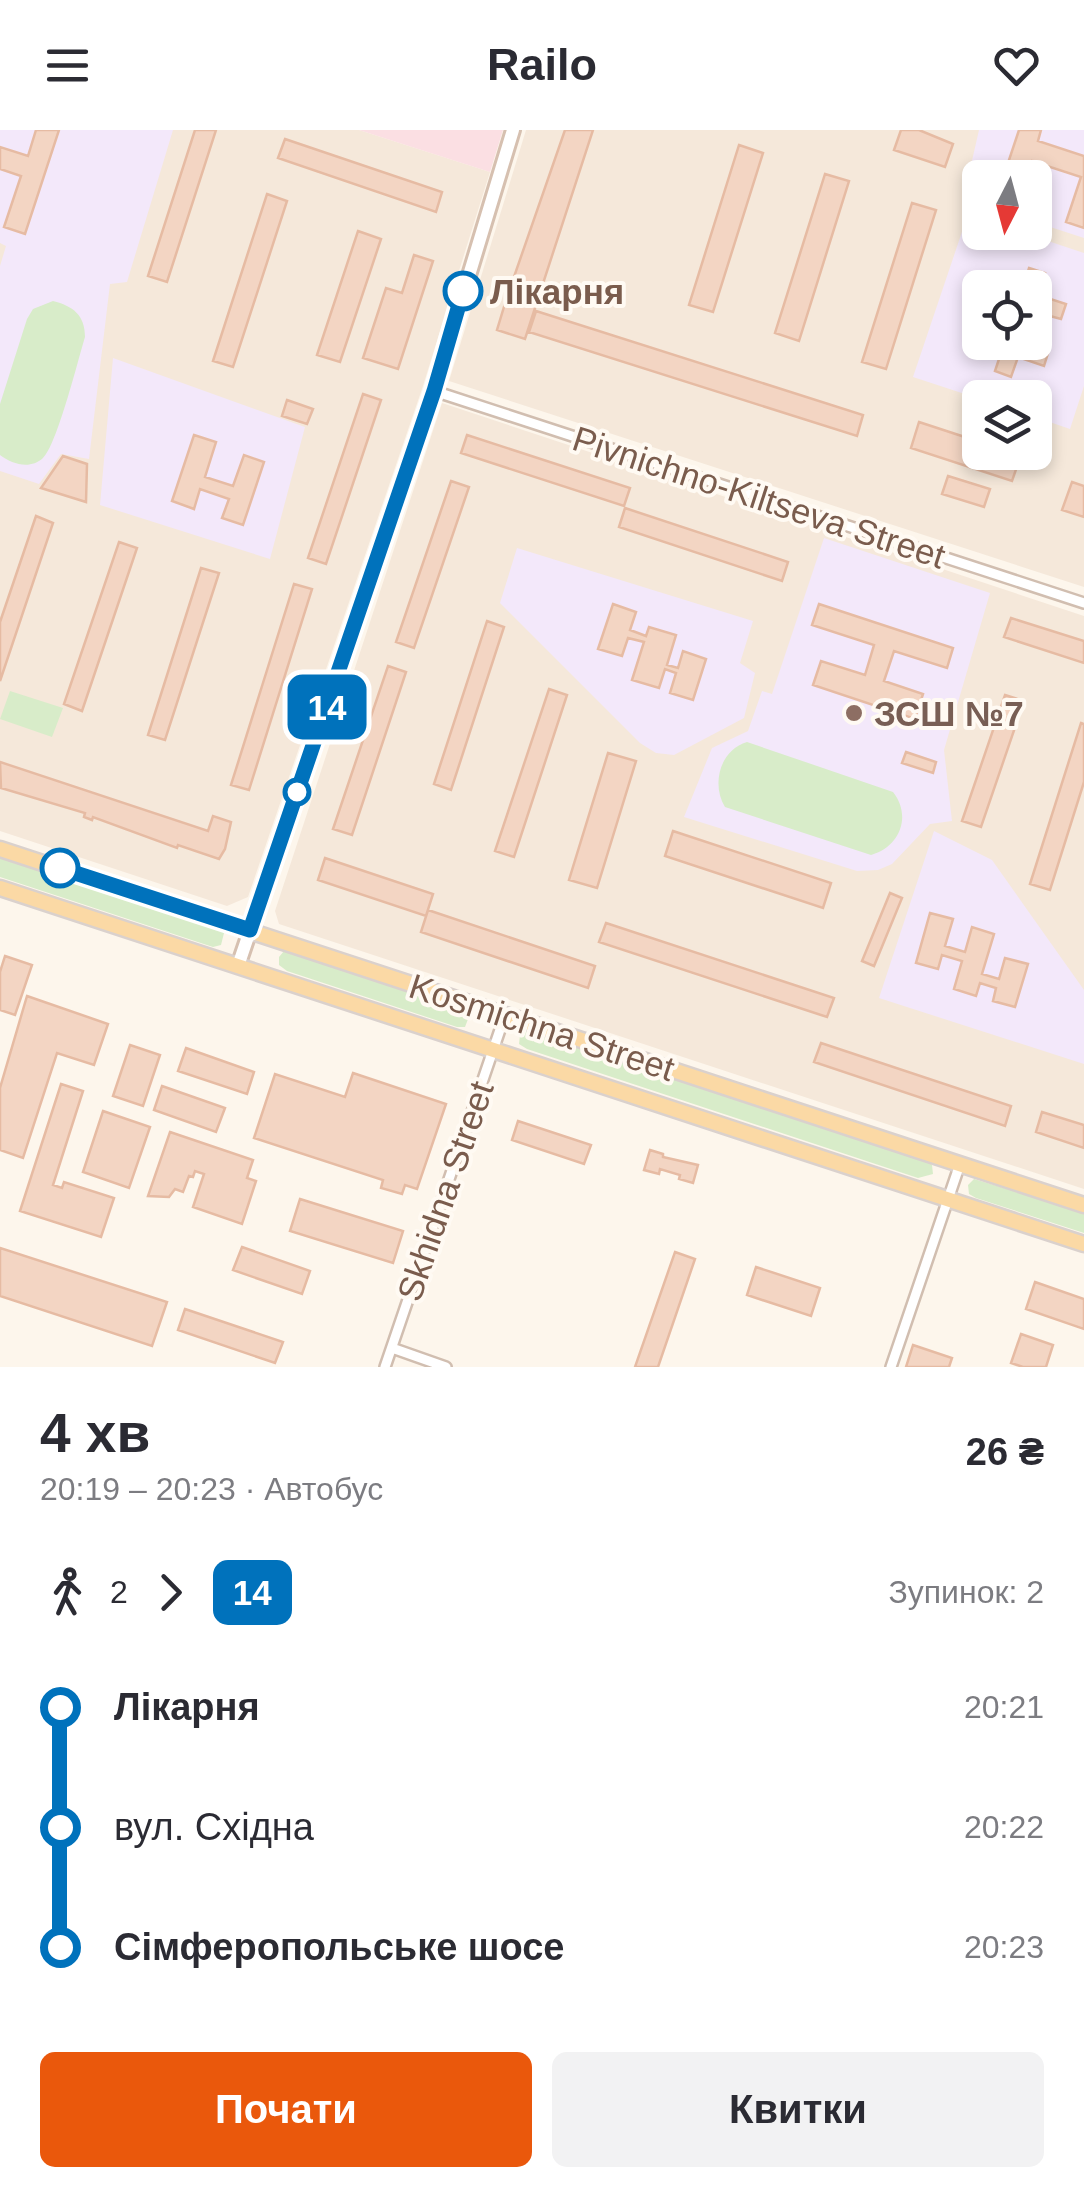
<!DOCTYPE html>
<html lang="uk">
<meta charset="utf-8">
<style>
body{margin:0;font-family:Helvetica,sans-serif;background:#f2f2f3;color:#2b2b33;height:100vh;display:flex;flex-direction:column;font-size:38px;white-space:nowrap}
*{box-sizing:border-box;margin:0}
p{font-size:32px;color:#7c7c81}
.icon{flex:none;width:55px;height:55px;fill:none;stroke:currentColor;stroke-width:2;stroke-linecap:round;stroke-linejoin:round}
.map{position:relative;height:1237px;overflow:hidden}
.panel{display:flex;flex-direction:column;background:#fff;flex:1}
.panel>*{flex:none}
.badge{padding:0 20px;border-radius:15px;font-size:35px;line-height:65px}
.needle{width:65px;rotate:186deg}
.fabs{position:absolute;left:962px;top:30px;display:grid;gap:20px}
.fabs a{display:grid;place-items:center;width:90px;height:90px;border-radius:15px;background:#fff;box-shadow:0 5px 15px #0003;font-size:50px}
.map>.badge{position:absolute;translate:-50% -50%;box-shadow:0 0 0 5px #fff}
.legs{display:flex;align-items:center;gap:15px;height:110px;padding:0 40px;font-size:32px}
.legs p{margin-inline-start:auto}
.headline{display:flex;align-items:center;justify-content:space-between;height:170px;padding:0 40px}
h1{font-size:55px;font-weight:600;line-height:75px}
.cta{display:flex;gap:20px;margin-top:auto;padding:20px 40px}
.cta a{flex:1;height:115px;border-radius:15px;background:#ea580c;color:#fff;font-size:40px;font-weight:600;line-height:115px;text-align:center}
.cta a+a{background:#f2f2f3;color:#2b2b33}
ul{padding:0 40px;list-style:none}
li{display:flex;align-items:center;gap:35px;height:120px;font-size:38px}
li i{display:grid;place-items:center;width:15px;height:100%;margin:0 12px;background:currentColor}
li i::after{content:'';width:25px;height:25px;margin:-12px;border:8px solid;border-radius:50%;background:#fff}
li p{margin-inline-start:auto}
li:first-child i{background:linear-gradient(#0000 50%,currentColor 0)}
li:last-child i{background:linear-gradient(currentColor 50%,#0000 0)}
header{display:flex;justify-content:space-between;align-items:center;height:130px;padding:0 40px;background:#fff;font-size:45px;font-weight:600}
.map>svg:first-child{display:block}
.residential{fill:#f5e8da;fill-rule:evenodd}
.education{fill:#f3e8fa;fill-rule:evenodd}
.medical{fill:#fbdfe3}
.green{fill:#d8ecc9}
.building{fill:#f3d5c3;stroke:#e6bba3;stroke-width:2.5}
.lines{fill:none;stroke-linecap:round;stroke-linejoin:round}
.street-casing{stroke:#d1beb0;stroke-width:14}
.secondary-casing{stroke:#d6c0b0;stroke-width:18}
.primary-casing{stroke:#dad1cd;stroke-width:19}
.street{stroke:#fff;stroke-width:9}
.secondary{stroke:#fff;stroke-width:12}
.primary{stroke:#fbd9a5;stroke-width:14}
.line-1-casing{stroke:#fff;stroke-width:22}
.line-1{stroke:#0072bc;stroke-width:15}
.stop-1-dot{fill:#fff;stroke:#0072bc;stroke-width:5}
.education-dot{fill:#8d6e63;stroke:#fffaf3;stroke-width:4}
.labels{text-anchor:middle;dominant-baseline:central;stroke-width:8;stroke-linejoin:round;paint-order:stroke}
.stop-label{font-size:35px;font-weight:bold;fill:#7a5c4d;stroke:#fffaf3;text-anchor:start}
.street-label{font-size:35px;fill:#7a5c4d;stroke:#fffaf3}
.education-label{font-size:35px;font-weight:bold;fill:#785e54;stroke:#fffaf3;text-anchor:start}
</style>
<header><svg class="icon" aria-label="menu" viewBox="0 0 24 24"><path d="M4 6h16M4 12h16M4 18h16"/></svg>Railo<svg class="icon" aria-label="heart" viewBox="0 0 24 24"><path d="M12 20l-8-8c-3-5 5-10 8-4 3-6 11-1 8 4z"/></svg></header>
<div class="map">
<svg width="1084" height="1237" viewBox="0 0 1084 1237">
<rect width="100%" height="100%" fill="#fdf6ec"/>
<path class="residential" d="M0,0h359l131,42 -68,217 -174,508 -21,9 -227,-75z
M526,0h558v457l-635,-206zM980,48h55v54h-55zM980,158h55v54h-55zM980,268h55v54h-55z
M442,273l642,213v573l-805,-265 -4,-13z"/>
<path class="education" d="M0,0h173l-46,152 -17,2 -21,175 -28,-5 -22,30 -39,-13v-205l6,-20 -6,-3z
M979,0h105v108l-49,-16v-44h-55v27l-17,-5z
M968,84l12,4v14l44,1 60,20v133l-14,43 -35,-12v-19l-55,1 -67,-22zM980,158h55v54h-55z
M113,228l192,69 -35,132 -170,-54z
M824,408l166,55 -46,157 8,71 -22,3 -38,40 -14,6 -21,1 -173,-54 28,-69 36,-17 14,-40 10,3z
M517,418l236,73 -13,42 15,10 -11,45 -70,37 -18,-2 -16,-10 -140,-140z
M934,701l58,29 92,130v74l-205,-66z"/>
<path class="medical" d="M359,0h144l-13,42z"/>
<path class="green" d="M53,171c20,5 32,14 32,36 -7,23 -28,108 -42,121 -13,12 -31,6 -43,-3v-51l27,-85 6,-10z
M10,561l53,17 -11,29 -52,-18z
M747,612l146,50c19,24 7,55 -22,63l-146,-48c-14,-23 -5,-57 22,-65z
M0,727l219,72 5,4 -3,12 -8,2 -213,-70z
M284,821l181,57 5,6 -5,13h-8l-170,-56 -8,-6v-8z
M527,900l400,130 5,5 1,9 -15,4 -391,-129 -8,-5 1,-9z
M974,1049l110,33v21l-108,-35 -7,-4 -1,-9z"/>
<path class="building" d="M36,0h23l-34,104 -21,-7 17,-51 -21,-7v-22l28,9z
M195,0h21l-49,152 -19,-6z
M565,0h28l-57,175 -29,-8z
M901,0h18l34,14 -8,23 -51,-17z
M1019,0h22l-3,11 46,15v72l-18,-6 15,-45 -49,-16 -6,17h-23z
M285,9l157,53 -6,20 -158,-54z
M739,15l24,8 -50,159 -24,-7z
M825,44l24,7 -50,160 -24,-8z
M267,64l20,7 -54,166 -20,-6z
M912,73l24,7 -50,159 -24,-7z
M358,101l23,8 -41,123 -23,-7z
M414,125l19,6 -35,108 -35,-11 23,-70 16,5z
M1029,138l16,5 -7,22 28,9 -5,15 -26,-7v-24h-12z
M507,167l29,8 -11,34 -28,-9z
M536,181l327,104 -6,21 -328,-104z
M980,199v13h47l22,8 -5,16 -26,-9 -7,20 -16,-6 6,-18 -26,-8z
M363,264l18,6 -55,164 -18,-6z
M287,270l26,9 -6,15 -25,-8z
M919,292l61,20v10l41,3 -9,26 -101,-33z
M194,305l22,7 -11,35 28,9 11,-31 20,7 -21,63 -21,-7 7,-19 -29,-10 -6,20 -22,-8z
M467,305l163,53 -6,18 -163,-53z
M63,326l24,8 -1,38 -45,-14z
M948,346l42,13 -6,18 -42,-13z
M451,351l18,6 -55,161 -18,-6z
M1072,352l12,4v31l-22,-7z
M625,378l163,54 -6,19 -163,-54z
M36,386l17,7 -53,158v-59z
M119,412l18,6 -55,163 -18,-7z
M201,438l18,5 -54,167 -17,-5z
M294,454l18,5 -63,201 -18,-5z
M613,474l23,8 -6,18 16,6 3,-9 27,8 -9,30 11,3 5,-17 23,8 -13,41 -23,-7 6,-20 -11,-4 -6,19 -27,-8 12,-38 -16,-4 -6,18 -24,-7z
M819,474l134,44 -6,20 -53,-17 -10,30 39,13 -8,25 -102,-34 8,-24 44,14 9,-30 -62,-20z
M1011,488l73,23v22l-80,-26z
M487,491l17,6 -53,163 -17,-6z
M388,536l18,6 -54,163 -19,-6z
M549,559l18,6 -53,162 -19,-6z
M1005,565l19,6 -43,126 -19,-6z
M1081,593l3,1v58l-34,108 -20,-6z
M906,622l30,10 -3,11 -31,-10z
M608,623l28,8 -39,127 -28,-8z
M0,632l208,69 5,-15 18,6 -6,27 -6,10 -41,-14 -1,3 -84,-31 -1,3 -8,-3 1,-4 -84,-25z
M673,701l158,52 -8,25 -158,-52z
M325,728l108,36 -7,22 -108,-36z
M890,763l12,5 -28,68 -12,-5z
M428,780l167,56 -7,22 -167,-56z
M930,783l23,6 -8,27 20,6 7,-25 22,7 -12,40 17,5 6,-21 23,6 -13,43 -22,-6 3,-13 -16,-5 -4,13 -22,-7 8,-28 -20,-6 -4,14 -22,-6z
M606,793l228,75 -7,19 -228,-75z
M5,826l27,9 -17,50 -15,-5v-38z
M27,866l81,28 -14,41 -37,-12 -34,105 -23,-8v-62z
M821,913l190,63 -6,20 -191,-64z
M130,915l30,10 -17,51 -30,-10z
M186,918l68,24 -7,22 -69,-23z
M353,943l93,31 -29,85 -12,-4 -3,9 -21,-6 2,-8 -129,-42 21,-64 70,23z
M61,954l22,7 -30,94 9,3 2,-6 50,16 -13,39 -81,-26z
M162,956l63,22 -9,24 -62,-22z
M103,981l47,16 -21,61 -46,-16z
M1042,982l42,13v23l-48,-16z
M518,991l73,24 -7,19 -72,-24z
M170,1002l83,28 -6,18 9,3 -14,43 -49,-17 11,-33 -9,-3 -2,6 -4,-1 -6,16 -8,-3 -6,8 -21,-1z
M650,1020l13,4v3l35,8 -5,18 -14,-4 1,-4 -20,-6 -1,5 -15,-4z
M300,1069l103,32 -10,32 -103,-32z
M242,1117l68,24 -8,23 -69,-24z
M0,1118l167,54 -15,44 -152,-50z
M675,1122l20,7 -37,108h-23z
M756,1137l64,21 -9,28 -64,-21z
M1035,1152l49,17v30l-58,-20z
M185,1179l98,33 -8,21 -97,-33z
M1021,1204l32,11 -7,22h-23l-12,-4z
M913,1215l39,13 -3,9h-43z"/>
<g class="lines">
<defs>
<path id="street" d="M434,261l650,212
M392,1218l54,19
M385,1237l120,-352
M891,1237l69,-203"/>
<path id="secondary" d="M238,836l196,-575 79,-261"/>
<path id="primary" d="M0,719l1084,356
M0,758l1084,356"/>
</defs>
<use href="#street" class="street-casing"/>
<use href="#secondary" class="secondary-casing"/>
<use href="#primary" class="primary-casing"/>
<use href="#street" class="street"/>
<use href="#secondary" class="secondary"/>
<use href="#primary" class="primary"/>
</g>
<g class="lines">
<defs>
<path id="line-1" d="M60,738l190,62 184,-539 29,-100"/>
</defs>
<use href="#line-1" class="line-1-casing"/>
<use href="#line-1" class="line-1"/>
</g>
<g class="stop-1-dot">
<circle cx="463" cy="161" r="18"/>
<circle cx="297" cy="662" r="12"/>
<circle cx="60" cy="738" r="18"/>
</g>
<circle class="education-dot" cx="854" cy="583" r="10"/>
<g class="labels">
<g class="stop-label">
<text x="490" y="161">Лікарня</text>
</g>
<g class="street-label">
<text transform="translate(759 367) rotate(18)">Pivnichno-Kiltseva Street</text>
<text transform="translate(542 897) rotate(18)">Kosmichna Street</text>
<text transform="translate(445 1061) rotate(-71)">Skhidna Street</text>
</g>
<g class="education-label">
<text x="874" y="583">ЗСШ №7</text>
</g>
</g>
</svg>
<div class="fabs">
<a><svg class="needle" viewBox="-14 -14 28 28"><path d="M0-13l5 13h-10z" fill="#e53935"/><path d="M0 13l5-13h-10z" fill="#7c7c81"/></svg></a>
<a><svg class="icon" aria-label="locate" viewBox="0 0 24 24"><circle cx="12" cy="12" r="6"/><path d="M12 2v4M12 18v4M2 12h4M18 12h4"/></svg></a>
<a><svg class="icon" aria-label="layers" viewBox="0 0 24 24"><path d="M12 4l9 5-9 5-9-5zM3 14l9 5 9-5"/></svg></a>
</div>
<b class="badge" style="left:327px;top:577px;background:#0072bc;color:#fff">14</b>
</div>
<section class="panel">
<div class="headline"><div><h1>4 хв</h1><p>20:19 – 20:23 · Автобус</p></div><b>26 ₴</b></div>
<div class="legs"><svg class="icon" aria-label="walk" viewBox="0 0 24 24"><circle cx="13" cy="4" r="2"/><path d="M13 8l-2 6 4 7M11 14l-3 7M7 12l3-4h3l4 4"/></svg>2<svg class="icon" aria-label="forward" viewBox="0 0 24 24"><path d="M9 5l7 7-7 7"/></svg><b class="badge" style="background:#0072bc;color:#fff">14</b><p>Зупинок: 2</p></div>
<ul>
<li><i style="color:#0072bc"></i><b>Лікарня</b><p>20:21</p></li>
<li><i style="color:#0072bc"></i><span>вул. Східна</span><p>20:22</p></li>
<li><i style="color:#0072bc"></i><b>Сімферопольське шосе</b><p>20:23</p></li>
</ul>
<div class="cta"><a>Почати</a><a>Квитки</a></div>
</section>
